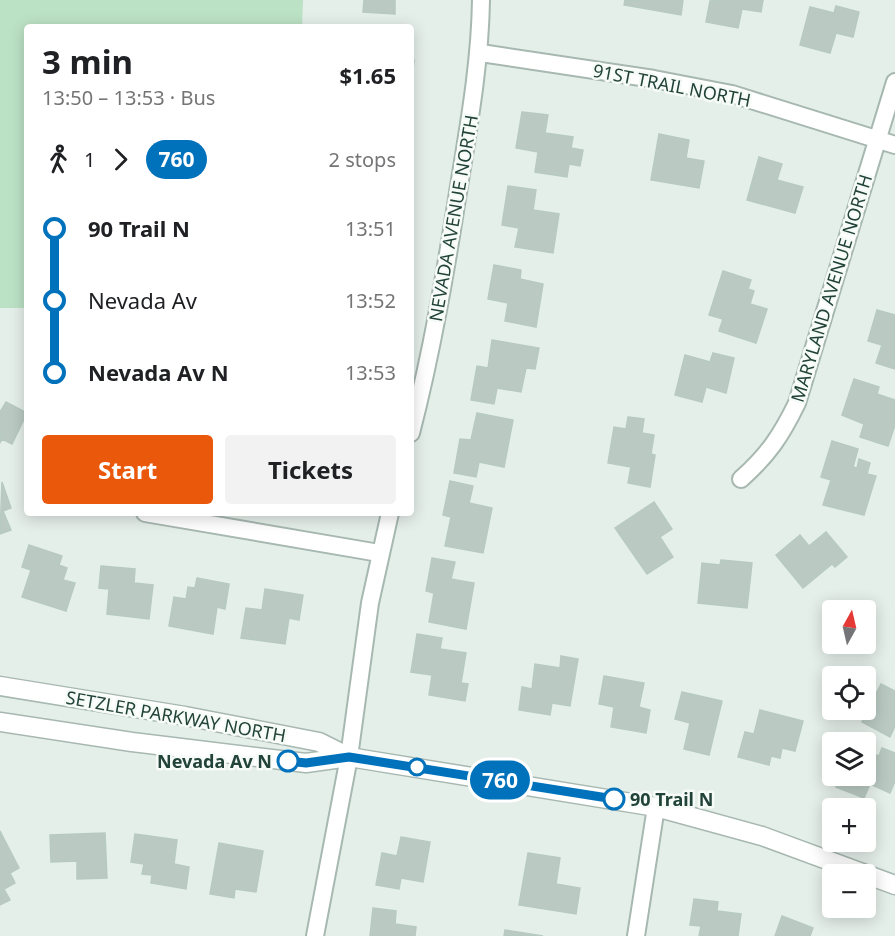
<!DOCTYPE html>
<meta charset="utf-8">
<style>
body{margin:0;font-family:"Noto Sans",sans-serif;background:#f2f2f2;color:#202124;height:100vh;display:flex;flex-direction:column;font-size:22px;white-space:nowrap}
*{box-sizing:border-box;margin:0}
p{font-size:20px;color:#757577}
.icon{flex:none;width:33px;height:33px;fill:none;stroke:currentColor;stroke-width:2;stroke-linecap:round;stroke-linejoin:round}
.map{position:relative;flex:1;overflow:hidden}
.drawer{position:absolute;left:24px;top:24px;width:390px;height:492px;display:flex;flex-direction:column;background:#fff;border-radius:6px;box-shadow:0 3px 15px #0003}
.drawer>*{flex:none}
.badge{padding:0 12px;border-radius:20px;font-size:21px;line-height:39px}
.needle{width:39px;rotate:8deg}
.buttons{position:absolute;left:822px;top:600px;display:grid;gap:12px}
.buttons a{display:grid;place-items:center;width:54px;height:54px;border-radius:6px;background:#fff;box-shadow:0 3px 15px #0003;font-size:30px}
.map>.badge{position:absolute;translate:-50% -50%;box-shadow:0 0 0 3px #fff}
.legs{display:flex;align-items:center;gap:9px;height:66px;padding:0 18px;font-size:20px}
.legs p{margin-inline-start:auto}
.head{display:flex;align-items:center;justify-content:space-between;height:102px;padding:0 18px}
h1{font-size:33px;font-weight:700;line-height:45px}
.cta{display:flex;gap:12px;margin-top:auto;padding:12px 18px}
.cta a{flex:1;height:69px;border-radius:6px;background:#ea580c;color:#fff;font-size:24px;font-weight:700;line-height:69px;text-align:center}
.cta a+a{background:#f2f2f2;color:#202124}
ul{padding:0 18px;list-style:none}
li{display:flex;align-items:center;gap:21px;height:72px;font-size:22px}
li i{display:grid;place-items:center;width:9px;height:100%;margin:0 8px;background:currentColor}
li i::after{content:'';width:15px;height:15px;margin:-8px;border:4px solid;border-radius:50%;background:#fff}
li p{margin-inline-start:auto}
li:first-child i{background:linear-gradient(#0000 50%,currentColor 0)}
li:last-child i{background:linear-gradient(currentColor 50%,#0000 0)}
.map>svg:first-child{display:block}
.green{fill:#bce2c5}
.building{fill:#bacac3;stroke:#b7cac1;stroke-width:1.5}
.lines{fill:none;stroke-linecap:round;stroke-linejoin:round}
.minor-casing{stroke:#a7b8b1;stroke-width:20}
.tertiary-casing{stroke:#a7b8b1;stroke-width:21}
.minor{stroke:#fff;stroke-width:16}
.tertiary{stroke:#fff;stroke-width:18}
.line-1-casing{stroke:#fff;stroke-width:14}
.line-1{stroke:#0072bc;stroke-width:9}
.stop-1-dot{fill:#fff;stroke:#0072bc;stroke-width:3}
.labels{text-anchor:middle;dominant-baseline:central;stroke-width:5;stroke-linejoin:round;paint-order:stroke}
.street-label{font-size:18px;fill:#224339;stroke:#f6fbf8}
.stop-label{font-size:18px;font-weight:bold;fill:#224339;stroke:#f6fbf8;text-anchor:end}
</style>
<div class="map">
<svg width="895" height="936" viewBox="0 0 895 936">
<rect width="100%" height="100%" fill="#e5efea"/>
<path class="green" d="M0,0h303l-1,27h-275v281h-27z"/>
<path class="building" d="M364,0h31v14l-32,-2z
M625,0h58l-2,15 -57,-10z
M718,0h45l-2,12 -19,-3 -4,19 -32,-6 4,-21z
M836,6l23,6 -6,25 -17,-4 -6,20 -30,-8 10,-38 24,6z
M411,60h3l-3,26z
M522,112l26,3 -3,18 28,4 -2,11 12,2 -3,16 -11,-2 -2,13 -32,-5 3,-20 -22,-4z
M659,134l30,6 -3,18 18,3 -5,27 -48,-8z
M759,157l23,7 -5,16 26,7 -8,26 -48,-13z
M508,186l28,4 -3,20 26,4 -6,39 -38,-6 4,-19 -17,-3z
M494,265l27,5 -1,9 23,5 -7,43 -31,-6 3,-18 -20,-4z
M723,271l28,9 -3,9 6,2 -4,13 17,5 -11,34 -37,-12 4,-12 -14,-4z
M877,310l18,5v54l-19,-6 6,-18 -14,-4z
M492,340l47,8 -4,21 -9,-1 -5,24 -24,-4 -3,16 -23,-4 6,-34 11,2z
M713,353l21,5 -8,35 -20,-6 -4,15 -27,-7 10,-40 25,7z
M854,379l25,8 -2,7 18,6v25l-7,21 -28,-9 4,-13 -22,-9z
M6,402l21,11 -15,31 -10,-5 -2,4v-31z
M477,413l36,7 -9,47 -25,-5 -3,15 -22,-4 6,-34 11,1z
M628,417l16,2 -2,14 12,2 -3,19 4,1 -5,32 -22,-4 3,-16 -23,-4 6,-36 12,2z
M832,441l26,8 -5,18 4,1 2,-9 11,4 -3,11 9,2 -12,39 -41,-10 8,-25 -10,-3z
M450,481l23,5 -4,17 23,5 -9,45 -38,-7 6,-29 -8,-2z
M2,482l9,26 -8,3 8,19 -11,4z
M654,502l18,27 -12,8 13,20 -26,17 -32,-46z
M826,532l21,25 -12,10 -3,-3 -29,24 -27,-33 24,-20 9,11z
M29,545l33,11 -3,9 8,3 -4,12 12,3 -9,28 -44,-14 9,-27 -9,-3z
M432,558l23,4 -4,17 23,4 -8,46 -37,-7 5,-29 -8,-2z
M721,560l31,3 -5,45 -49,-5 4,-40 18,2z
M101,566l34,3 -1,14 19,2 -4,34 -42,-5 2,-25 -10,-1z
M197,578l32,6 -4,25 -8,-2 -4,27 -44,-8 5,-29 12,2 2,-12 7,1z
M265,589l38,6 -4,25 -10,-2 -4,26 -44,-6 5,-30 16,2z
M417,634l25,4 -2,11 26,4 -5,30 7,1 -3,17 -36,-6 3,-20 -21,-3z
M561,656l17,3 -8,47 -18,-3 -2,12 -31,-5 3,-23 10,2 3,-25 25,4z
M604,676l40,7 -5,24 11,3 -4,23 -35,-6 3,-20 -15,-3z
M881,684l14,7v35l-5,11 -28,-15z
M682,692l40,9 -13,54 -25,-6 6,-26 -15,-4z
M760,710l43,11 -8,30 -13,-3 -2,10 -9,-2 -2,9 -31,-8 7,-25 9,2z
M882,748l13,5v28l-5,12 -20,-9 -6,14 -28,-11 5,-11h25v-25l13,5z
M0,831l19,37 -9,5 5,10 -11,6 6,11 -10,5z
M105,833l2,45 -30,1v-18l-26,1 -1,-27z
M135,834l42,6 -3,24 15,3 -3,22 -35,-6 1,-8 -10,-1 2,-10 -13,-2z
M401,837l29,5 -7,40 -22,-4 -2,11 -23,-4 6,-32 15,3z
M219,843l44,8 -7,41 -21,-3 -1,9 -24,-4z
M528,853l32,5 -4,26 24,4 -4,26 -57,-9z
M694,899l24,3 -1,9 24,3 -3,22h-39l2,-10 -11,-1z
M373,908l23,3 -1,13 21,3 -1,9h-45z
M782,916l31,12 -3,8h-35z
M505,930l38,6h-39z"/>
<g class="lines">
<defs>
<path id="minor" d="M481,53l173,26 78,15 163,51
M411,433c21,-81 35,-164 48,-247 10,-62 21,-123 22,-186
M741,479c27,-24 40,-43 56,-76l98,-321
M145,513l234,40
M315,936l34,-179 21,-154 20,-90
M636,936l20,-129"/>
<path id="tertiary" d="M0,686l185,30 134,26 30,15 307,50 106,29 133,49
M0,722l132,20 174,21 43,-6"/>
</defs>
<use href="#minor" class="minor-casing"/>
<use href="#tertiary" class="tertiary-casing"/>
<use href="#minor" class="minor"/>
<use href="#tertiary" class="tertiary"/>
</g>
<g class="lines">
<defs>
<path id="line-1" d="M288,761l18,2 43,-6 265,42"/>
</defs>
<use href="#line-1" class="line-1-casing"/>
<use href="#line-1" class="line-1"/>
</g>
<g class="stop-1-dot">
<circle cx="288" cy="761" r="10"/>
<circle cx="417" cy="767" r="8"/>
<circle cx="614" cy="799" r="10"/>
</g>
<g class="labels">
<g class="street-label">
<text transform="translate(672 85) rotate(11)">91ST TRAIL NORTH</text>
<text transform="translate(453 218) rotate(-80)">NEVADA AVENUE NORTH</text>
<text transform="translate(831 288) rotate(-73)">MARYLAND AVENUE NORTH</text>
<text transform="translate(176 716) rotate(10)">SETZLER PARKWAY NORTH</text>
</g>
<g class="stop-label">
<text x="272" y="761">Nevada Av N</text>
<text x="630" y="799" text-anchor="start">90 Trail N</text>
</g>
</g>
</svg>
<div class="buttons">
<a><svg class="needle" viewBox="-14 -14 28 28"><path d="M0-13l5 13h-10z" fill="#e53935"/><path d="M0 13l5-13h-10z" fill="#757577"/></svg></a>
<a><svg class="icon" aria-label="locate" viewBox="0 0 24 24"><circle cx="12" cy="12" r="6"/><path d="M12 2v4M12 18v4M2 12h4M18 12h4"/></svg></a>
<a><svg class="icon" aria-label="layers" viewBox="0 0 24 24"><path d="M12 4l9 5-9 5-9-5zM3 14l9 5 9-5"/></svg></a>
<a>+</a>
<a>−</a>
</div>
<b class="badge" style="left:500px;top:780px;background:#0072bc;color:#fff">760</b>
<section class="drawer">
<div class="head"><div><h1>3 min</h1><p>13:50 – 13:53 · Bus</p></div><b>$1.65</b></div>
<div class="legs"><svg class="icon" aria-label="walk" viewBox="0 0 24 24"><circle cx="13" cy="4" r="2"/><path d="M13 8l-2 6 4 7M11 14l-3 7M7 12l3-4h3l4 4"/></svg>1<svg class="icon" aria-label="forward" viewBox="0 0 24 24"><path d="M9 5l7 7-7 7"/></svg><b class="badge" style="background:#0072bc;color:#fff">760</b><p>2 stops</p></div>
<ul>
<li><i style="color:#0072bc"></i><b>90 Trail N</b><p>13:51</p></li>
<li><i style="color:#0072bc"></i><span>Nevada Av</span><p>13:52</p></li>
<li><i style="color:#0072bc"></i><b>Nevada Av N</b><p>13:53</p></li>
</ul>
<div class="cta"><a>Start</a><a>Tickets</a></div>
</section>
</div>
